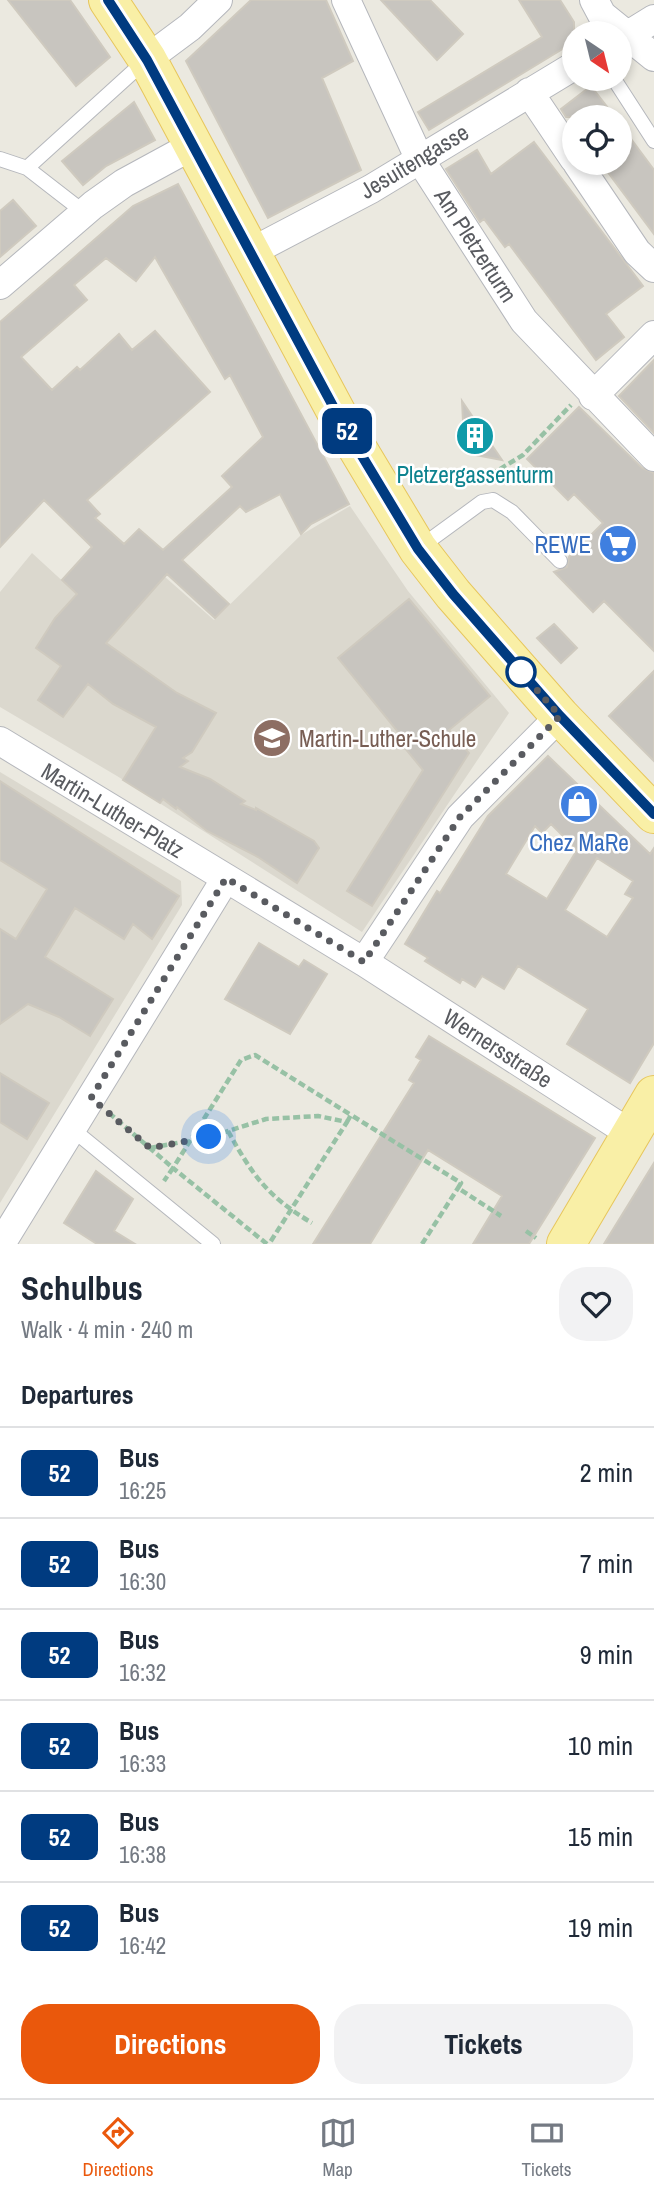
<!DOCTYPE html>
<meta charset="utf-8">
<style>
body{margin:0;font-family:"Archivo Narrow",sans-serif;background:#f2f2f3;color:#1f2937;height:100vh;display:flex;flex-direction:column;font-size:26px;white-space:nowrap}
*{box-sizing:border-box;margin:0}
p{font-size:23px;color:#747a83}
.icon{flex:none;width:38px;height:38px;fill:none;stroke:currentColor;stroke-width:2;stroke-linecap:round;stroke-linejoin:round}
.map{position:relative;height:1244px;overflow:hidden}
.details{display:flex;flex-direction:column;background:#fff;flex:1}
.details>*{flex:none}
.badge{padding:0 14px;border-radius:10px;font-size:24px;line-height:46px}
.needle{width:46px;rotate:145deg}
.fabs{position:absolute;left:562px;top:21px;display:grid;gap:14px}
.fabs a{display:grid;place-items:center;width:70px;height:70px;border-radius:50%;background:#fff;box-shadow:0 4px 10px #0003;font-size:35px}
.you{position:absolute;width:35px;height:35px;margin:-18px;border:5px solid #fff;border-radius:50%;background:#1a73e8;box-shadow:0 0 0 10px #1a73e833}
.map>.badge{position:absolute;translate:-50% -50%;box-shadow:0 0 0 4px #fff}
h2{padding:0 21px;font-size:26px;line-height:63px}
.round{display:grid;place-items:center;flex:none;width:74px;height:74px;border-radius:28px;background:#f2f2f3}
.overview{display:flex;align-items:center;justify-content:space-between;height:119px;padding:0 21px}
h1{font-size:33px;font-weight:700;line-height:52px}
.button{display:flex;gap:14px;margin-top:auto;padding:14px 21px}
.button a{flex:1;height:80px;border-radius:28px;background:#ea580c;color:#fff;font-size:28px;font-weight:700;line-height:80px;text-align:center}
.button a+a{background:#f2f2f3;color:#1f2937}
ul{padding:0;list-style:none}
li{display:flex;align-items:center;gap:21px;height:91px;padding:0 21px;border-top:2px solid #e0e1e3}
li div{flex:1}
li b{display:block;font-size:26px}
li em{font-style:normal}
li .badge{min-width:77px;font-weight:700;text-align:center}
.tab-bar{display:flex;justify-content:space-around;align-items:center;height:98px;border-top:2px solid #e0e1e3;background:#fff;font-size:19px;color:#747a83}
.tab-bar a{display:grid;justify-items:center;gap:4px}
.tab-bar .on{color:#ea580c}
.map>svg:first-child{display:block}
.education{fill:#dbd8ce}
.building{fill:#c8c5bf;stroke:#cfcabf;stroke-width:2;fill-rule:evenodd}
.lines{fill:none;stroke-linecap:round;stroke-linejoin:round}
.lane-casing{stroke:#b5b7bc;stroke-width:16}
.street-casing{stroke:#b5b7bc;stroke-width:30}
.primary-casing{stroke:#e7c65c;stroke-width:40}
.path{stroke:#97c1a5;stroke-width:4.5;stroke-dasharray:7 3.5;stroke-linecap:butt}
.lane{stroke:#fff;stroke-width:14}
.street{stroke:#fff;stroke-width:28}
.primary{stroke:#f9efa6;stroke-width:38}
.line-casing{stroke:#fff;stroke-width:16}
.line{stroke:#003b80;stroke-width:10}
.walk{stroke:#595b60;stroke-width:7;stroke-dasharray:0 12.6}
.stop-dot{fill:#fff;stroke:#003b80;stroke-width:3.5}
.labels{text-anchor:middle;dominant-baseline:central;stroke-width:5;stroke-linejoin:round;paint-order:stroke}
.street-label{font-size:23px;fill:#595b60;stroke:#fff}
.culture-label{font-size:23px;fill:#0d838f;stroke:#fff}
.shop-label{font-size:23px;fill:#366cbe;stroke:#fff;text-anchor:end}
.education-label{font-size:23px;fill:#785e54;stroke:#fff;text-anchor:start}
</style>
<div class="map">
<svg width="654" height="1244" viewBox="0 0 654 1244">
<rect width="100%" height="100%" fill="#ebe9e0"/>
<path class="education" d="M350,506l58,85 101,122 -147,219 -245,-156 -117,-69v-115l32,-39 61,56 47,-54 74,65 87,-85z
M0,772l181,109 1,24 -182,298z"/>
<path class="building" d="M8,0h62l40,57 -34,29z
M251,0h75l27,61 -31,17 39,92 -93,48 -82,-157z
M381,0h49l33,34 -26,26z
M519,0h41l14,22v20l-145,88 -11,-18 124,-75z
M591,86l24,31h-49l-5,-8z
M134,102l21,38 -49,26 -23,19 -21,-24z
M620,124l34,46v64l-53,-71h19z
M534,142l109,144 -37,28 18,23 -28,23 -87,-116 -4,3 -21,-28 -4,3 -34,-53 31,-19 14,24z
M178,184l171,320 -38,20 -10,10 -21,-40 -34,18 -6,-6 -58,54 47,44 -14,14 -48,-44 -61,69 71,50 39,20 -24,39 -9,6 5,3 -8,6 30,12 35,22 -4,3 15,6v-2l58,33 5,7 -22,35 -39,-26 -51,-26 -30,-24 -1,2 -13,-10 -3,4 -37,-23 33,-53 -43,-23 -25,-20 -25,33 -25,-17 23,-34 -25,-18 19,-30 22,-24 -15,-14 30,-33 -48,-47 -44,47v-225l133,-116zM155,257l70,122 5,-4 33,62 -41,39 10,11 -69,63 -24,-21 -15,15 -29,-26 5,-4 -13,-14 123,-108 -55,-61 -23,19 -13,-16 -39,36 -3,-3 -25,23 -31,-33 66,-57 -13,-15 32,-27 30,23z
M13,200l23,26 -36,31v-46z
M654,360v73l-35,-37z
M462,401l40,59 -26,-5 -6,-5 -6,-8z
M579,407l63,61 12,5v178l-50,-50 -11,11 -39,-40 13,-5 2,-10 34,-34 -29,-29 -6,6 -41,-41z
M409,599l81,97 -41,34 20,23 -97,153 -25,-15 76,-121 -24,-29 4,-3 -65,-80z
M554,624l23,24 -16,15 -24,-25z
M654,671v90l-45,-45z
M548,756l102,98 4,-6v195l-24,40 -63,-39 21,-35 -70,-43 -14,23 -22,-13 -7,11 -13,-8 -2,4 -35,-22 3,-3 -23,-14 32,-53 3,2 48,-77zM551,824l26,26 -30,49 -41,-25 29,-48 7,7zM597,858l36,23 -8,13 8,4 -26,39 -42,-27z
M0,781l179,115 -27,43 -19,-15 -9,15 -49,-31 -30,49 68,42 -23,37 -31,-19 -31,-13 -28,20v-95l16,10 31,-50 -47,-29z
M259,943l40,24 5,-7 23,14 -37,60 -65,-35z
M429,1036l166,102 -66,106h-56l29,-48 -74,-46 -58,94h-57l101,-161 -5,-3 12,-20 -5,-3z
M0,1073l49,30 -22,36 -27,-17z
M654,1163v81h-50z
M96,1171l37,28 -19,32 21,13h-38l-33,-21z"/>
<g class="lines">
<defs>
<path id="lane" d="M614,79l40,62
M0,159l27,9 119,-108
M27,168l58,45
M419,548l63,-46 11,-2 19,12 48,49
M72,1129l141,115"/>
<path id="street" d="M346,0l73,158 105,163 130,136
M594,0l8,15 52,42
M620,40l34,-21
M147,59l43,-32 28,-27
M529,92l45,67
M577,163l60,89 17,16
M251,252l120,-63 203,-123
M0,285l93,-80 31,-22 68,-37
M593,396l61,-61
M0,741l226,137
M364,962l96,-145 100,-101
M1,1244l225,-366 138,84 267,172"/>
<path id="primary" d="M108,0l39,59 194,362 77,128 35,45 107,122 94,98
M566,1244l88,-149"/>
</defs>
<use href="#lane" class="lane-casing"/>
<use href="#street" class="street-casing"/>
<use href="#primary" class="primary-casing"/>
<path class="path" d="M482,480l41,-25 48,-50
M109,1113l64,55 -9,13
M347,1122l4,-7 110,68 -3,5 43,28
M228,1131c25,45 39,65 84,92
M150,1148l59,-11 57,-18 52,-3 29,6 -78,122
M526,1231l10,7
M267,1244l-94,-76 68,-108 14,-5 96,60
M422,1244l36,-56"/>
<use href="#lane" class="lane"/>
<use href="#street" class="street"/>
<use href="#primary" class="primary"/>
</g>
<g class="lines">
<defs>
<path id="line" d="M108,0l39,60 194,361 77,128 35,45 107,122 94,98"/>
</defs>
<use href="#line" class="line-casing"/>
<use href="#line" class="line"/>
<path class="walk" d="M209,1137l-59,11 -59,-50 135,-220 138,84 96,-145 100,-101 -39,-44"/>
</g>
<defs>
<symbol id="building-disc" viewBox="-11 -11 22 22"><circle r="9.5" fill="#0f9aa8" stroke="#fff"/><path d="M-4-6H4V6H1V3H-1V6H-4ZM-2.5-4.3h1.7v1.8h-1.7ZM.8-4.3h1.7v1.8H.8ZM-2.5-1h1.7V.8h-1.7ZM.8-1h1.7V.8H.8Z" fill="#fff"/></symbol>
<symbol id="supermarket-disc" viewBox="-11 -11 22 22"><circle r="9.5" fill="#3f7fe0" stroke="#fff"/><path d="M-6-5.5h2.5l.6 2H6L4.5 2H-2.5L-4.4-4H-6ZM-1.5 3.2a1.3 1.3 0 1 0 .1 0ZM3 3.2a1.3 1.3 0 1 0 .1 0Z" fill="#fff"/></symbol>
<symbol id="school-disc" viewBox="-11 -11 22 22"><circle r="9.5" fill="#8d6e63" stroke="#fff"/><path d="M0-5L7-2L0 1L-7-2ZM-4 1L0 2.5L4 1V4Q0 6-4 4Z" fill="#fff"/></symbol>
<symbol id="shop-disc" viewBox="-11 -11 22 22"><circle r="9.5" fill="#3f7fe0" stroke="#fff"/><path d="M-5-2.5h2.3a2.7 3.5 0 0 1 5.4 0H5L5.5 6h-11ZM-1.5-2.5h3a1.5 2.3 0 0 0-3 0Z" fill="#fff"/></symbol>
</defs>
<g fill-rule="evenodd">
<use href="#building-disc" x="453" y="414" width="44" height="44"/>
<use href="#supermarket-disc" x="596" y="522" width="44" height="44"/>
<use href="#school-disc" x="250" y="716" width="44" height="44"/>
<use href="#shop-disc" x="557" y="782" width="44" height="44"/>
</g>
<circle class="stop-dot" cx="521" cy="672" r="14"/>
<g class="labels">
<g class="street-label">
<text transform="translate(414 161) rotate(-31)">Jesuitengasse</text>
<text transform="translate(476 245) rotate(57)">Am Pletzerturm</text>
<text transform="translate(113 810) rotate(31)">Martin-Luther-Platz</text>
<text transform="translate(498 1048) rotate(33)">Wernersstraße</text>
</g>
<g class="culture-label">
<text x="475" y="474">Pletzergassenturm</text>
</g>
<g class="shop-label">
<text x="591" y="544">REWE</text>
<text x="579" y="842" text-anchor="middle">Chez MaRe</text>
</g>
<g class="education-label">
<text x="299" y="738">Martin-Luther-Schule</text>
</g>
</g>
</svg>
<div class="fabs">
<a><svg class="needle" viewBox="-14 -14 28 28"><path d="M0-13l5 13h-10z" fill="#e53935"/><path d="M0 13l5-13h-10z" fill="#747a83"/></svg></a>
<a><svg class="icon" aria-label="locate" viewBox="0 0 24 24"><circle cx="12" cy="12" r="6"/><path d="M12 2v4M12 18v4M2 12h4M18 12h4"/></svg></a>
</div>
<div class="you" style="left:209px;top:1137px"></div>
<b class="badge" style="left:347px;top:431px;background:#003b80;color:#fff">52</b>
</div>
<section class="details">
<div class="overview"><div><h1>Schulbus</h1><p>Walk · 4 min · 240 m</p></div><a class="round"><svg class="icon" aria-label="heart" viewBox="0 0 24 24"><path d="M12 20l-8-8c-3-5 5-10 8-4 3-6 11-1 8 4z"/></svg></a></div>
<h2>Departures</h2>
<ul>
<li><span class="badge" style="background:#003b80;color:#fff">52</span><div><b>Bus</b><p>16:25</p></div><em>2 min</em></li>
<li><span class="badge" style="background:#003b80;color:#fff">52</span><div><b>Bus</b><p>16:30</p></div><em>7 min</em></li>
<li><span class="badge" style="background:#003b80;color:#fff">52</span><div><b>Bus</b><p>16:32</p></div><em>9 min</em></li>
<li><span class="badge" style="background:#003b80;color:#fff">52</span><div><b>Bus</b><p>16:33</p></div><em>10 min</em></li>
<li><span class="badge" style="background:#003b80;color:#fff">52</span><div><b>Bus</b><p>16:38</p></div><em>15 min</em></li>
<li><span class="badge" style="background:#003b80;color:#fff">52</span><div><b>Bus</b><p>16:42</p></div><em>19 min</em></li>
</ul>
<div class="button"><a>Directions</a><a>Tickets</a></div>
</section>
<nav class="tab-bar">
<a class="on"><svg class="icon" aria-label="directions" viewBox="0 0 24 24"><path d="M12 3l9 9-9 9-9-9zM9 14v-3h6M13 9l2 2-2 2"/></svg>Directions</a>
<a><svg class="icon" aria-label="map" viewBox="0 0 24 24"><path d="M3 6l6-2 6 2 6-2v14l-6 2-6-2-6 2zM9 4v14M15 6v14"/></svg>Map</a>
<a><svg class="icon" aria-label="tickets" viewBox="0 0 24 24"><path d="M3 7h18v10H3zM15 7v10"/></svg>Tickets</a>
</nav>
